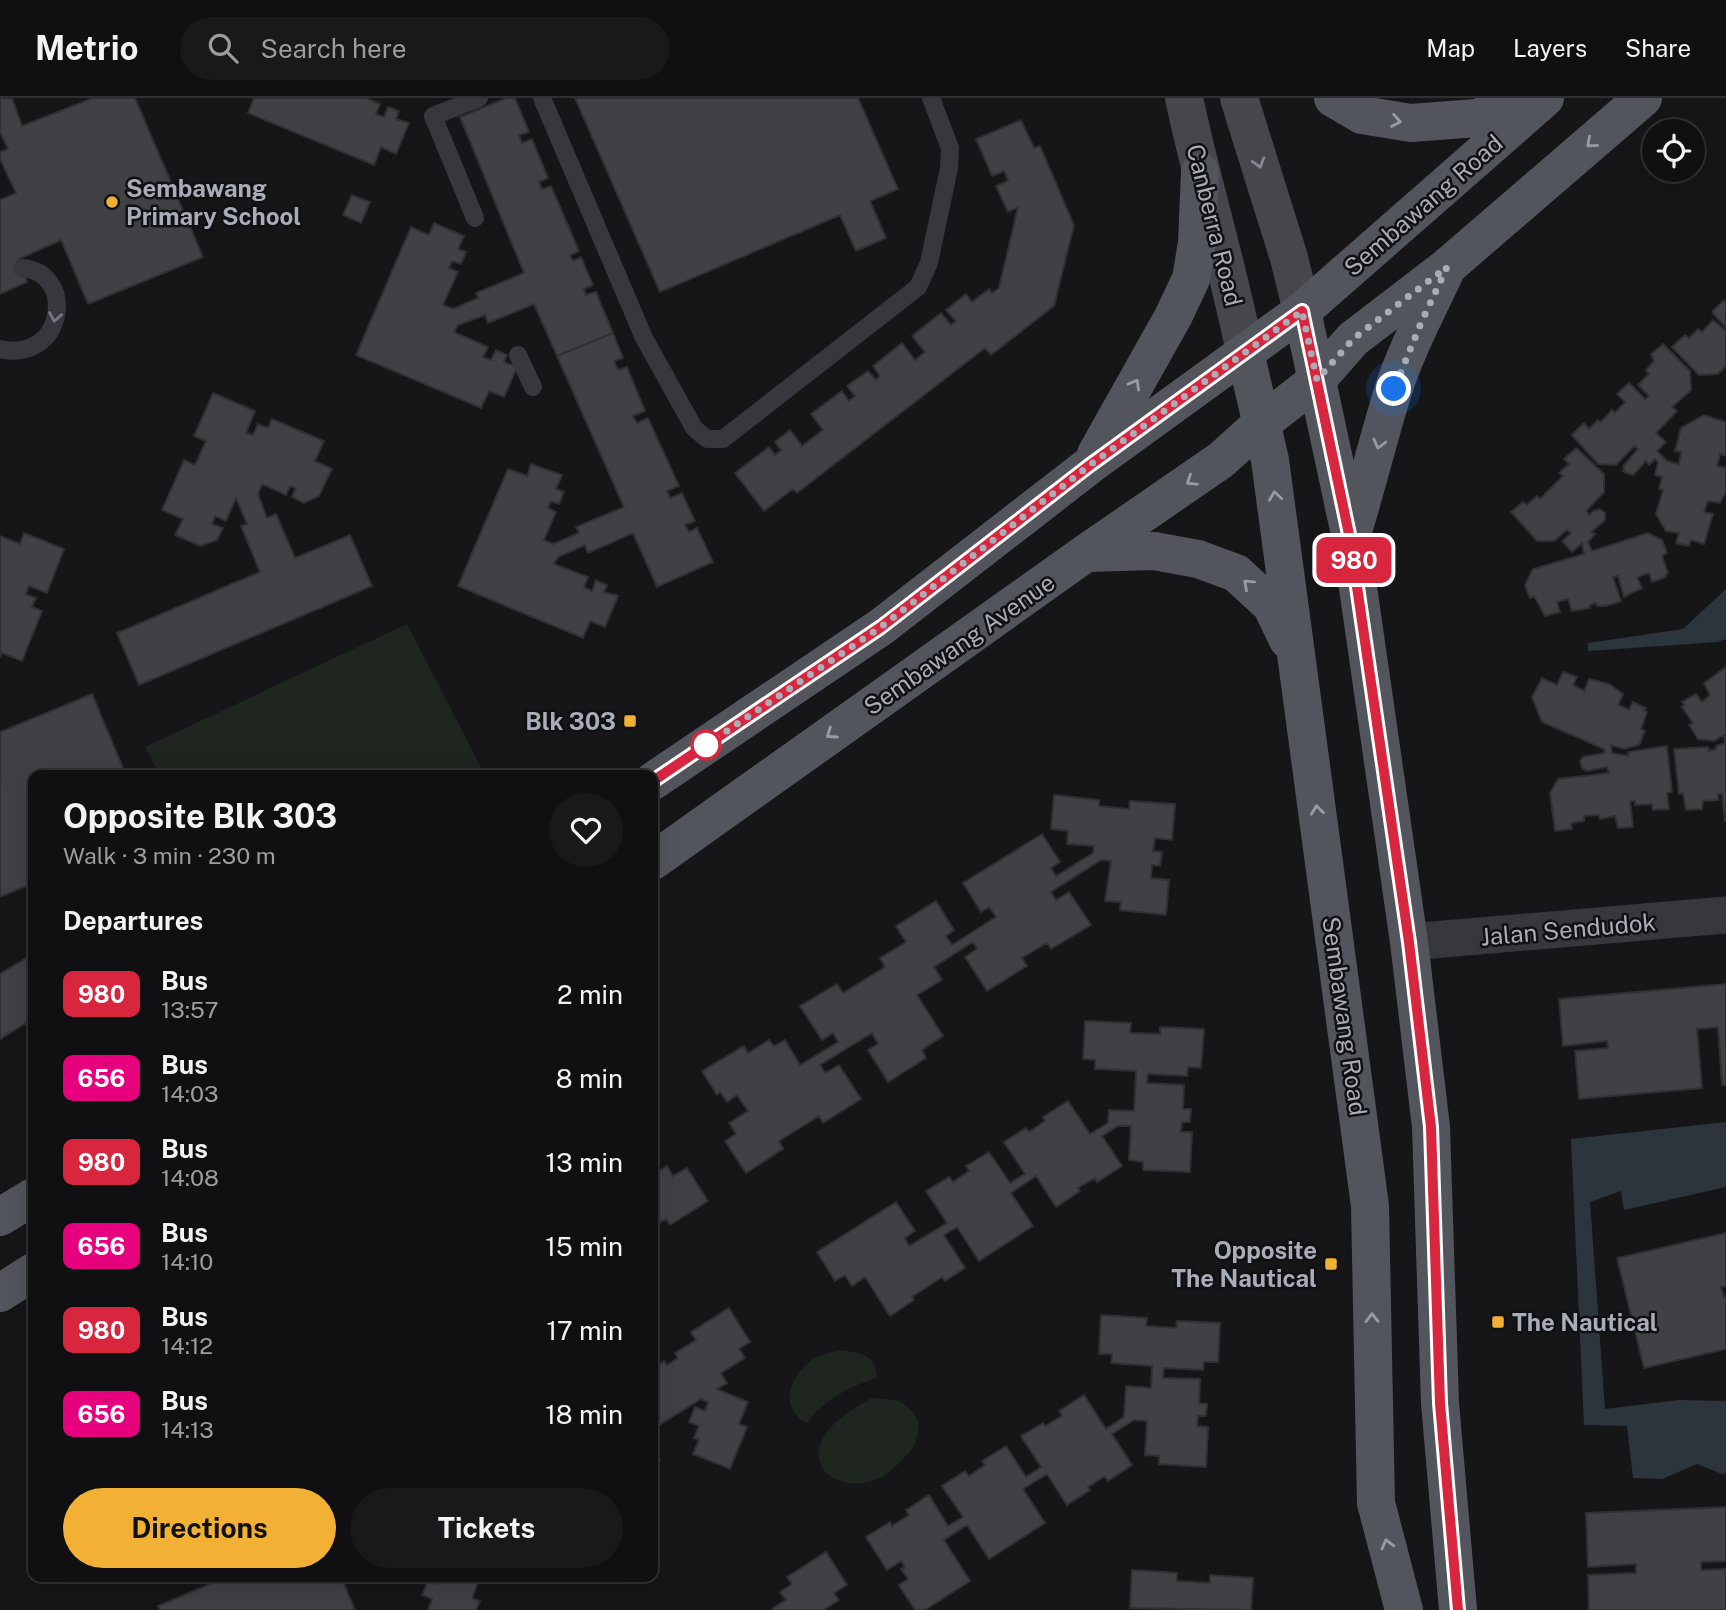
<!DOCTYPE html>
<meta charset="utf-8">
<style>
body{margin:0;font-family:"Public Sans",sans-serif;background:#19191b;color:#f1f3f6;height:100vh;display:flex;flex-direction:column;font-size:26px;white-space:nowrap}
*{box-sizing:border-box;margin:0}
p{font-size:23px;color:#9c9d9f}
.icon{flex:none;width:38px;height:38px;fill:none;stroke:currentColor;stroke-width:2;stroke-linecap:round;stroke-linejoin:round}
.map{position:relative;flex:1;overflow:hidden}
.sheet{position:absolute;left:28px;top:672px;width:630px;height:812px;display:flex;flex-direction:column;background:#101012;border-radius:14px;box-shadow:0 7px 28px #0002,0 0 0 2px #303032}
.sheet>*{flex:none}
.badge{padding:0 14px;border-radius:10px;font-size:24px;line-height:46px}
.fabs{position:absolute;left:1642px;top:21px;display:grid;gap:14px}
.fabs a{display:grid;place-items:center;width:63px;height:63px;border-radius:50%;background:#101012;box-shadow:0 7px 28px #0002,0 0 0 2px #303032;font-size:35px}
.you{position:absolute;width:35px;height:35px;margin:-18px;border:5px solid #fff;border-radius:50%;background:#1a73e8;box-shadow:0 0 0 10px #1a73e833}
.map>.badge{position:absolute;translate:-50% -50%;box-shadow:0 0 0 4px #fff}
h2{padding:0 35px;font-size:26px;line-height:63px}
.round{display:grid;place-items:center;flex:none;width:74px;height:74px;border-radius:37px;background:#19191b}
.summary{display:flex;align-items:center;justify-content:space-between;height:119px;padding:0 35px}
h1{font-size:33px;font-weight:700;line-height:52px}
.cta{display:flex;gap:14px;margin-top:auto;padding:14px 35px}
.cta a{flex:1;height:80px;border-radius:42px;background:#f2b134;color:#111;font-size:28px;font-weight:700;line-height:80px;text-align:center}
.cta a+a{background:#19191b;color:#f1f3f6}
ul{padding:0;list-style:none}
li{display:flex;align-items:center;gap:21px;height:84px;padding:0 35px}
li div{flex:1}
li b{display:block;font-size:26px}
li em{font-style:normal}
li .badge{min-width:77px;font-weight:700;text-align:center}
header{display:flex;align-items:center;gap:42px;box-sizing:border-box;height:98px;padding:0 35px;background:#101012;border-bottom:2px solid #303032}
header strong{font-size:33px}
nav{display:flex;gap:38px;margin-inline-start:auto;font-size:24px}
.search{width:490px;height:63px;background:#19191b;display:flex;align-items:center;gap:18px;box-sizing:border-box;padding:0 24px;border-radius:38px;color:#9c9d9f;font-size:26px}
.map>svg:first-child{display:block}
.green{fill:#1e261f}
.water{fill:#2c353c}
.building{fill:#404145;stroke:#303034;stroke-width:2}
.lines{fill:none;stroke-linecap:round;stroke-linejoin:round}
.service{stroke:#37383d;stroke-width:18}
.minor{stroke:#37383d;stroke-width:37}
.secondary{stroke:#45474d;stroke-width:38}
.primary{stroke:#53555c;stroke-width:38}
.oneway{stroke:#979ba6}
.oneway2{stroke:#858993}
.oneway3{stroke:#757881}
.line-casing{stroke:#fff;stroke-width:16}
.line{stroke:#d7263d;stroke-width:10}
.walk{stroke:#a8adb8;stroke-width:7;stroke-dasharray:0 12.6}
.poi-dot{fill:#f2b134;stroke:#111113;stroke-width:2.5}
.stop-dot{fill:#fff;stroke:#d7263d;stroke-width:3.5}
.labels{text-anchor:middle;dominant-baseline:central;stroke-width:5;stroke-linejoin:round;paint-order:stroke}
.poi-label{font-size:24px;font-weight:bold;fill:#a8adb8;stroke:#111113;text-anchor:start}
.street-label{font-size:24px;fill:#a8adb8;stroke:#111113}
</style>
<header>
<strong>Metrio</strong>
<div class="search"><svg class="icon" aria-label="search" viewBox="0 0 24 24"><circle cx="10" cy="10" r="6"/><path d="M15 15l6 6"/></svg>Search here</div>
<nav><a>Map</a><a>Layers</a><a>Share</a></nav>
</header>
<div class="map">
<svg width="1726" height="1512" viewBox="0 0 1726 1512">
<rect width="100%" height="100%" fill="#161618"/>
<path class="green" d="M407,526l78,151h-325l-15,-28z
M839,1252c19,2 39,5 38,28 -28,8 -53,22 -70,45 -27,-14 -19,-43 1,-60 9,-8 20,-10 31,-13z
M872,1300c26,2 33,0 47,24 -1,7 -1,14 -4,21 -2,6 -8,12 -13,17 -44,52 -117,9 -66,-38 11,-10 23,-17 36,-24z"/>
<path class="water" d="M1726,491v50l-8,3 -130,9v-8l95,-14z
M1726,1024v65l-102,23 -3,-19 -31,11 15,207 74,-9 47,1v72l-4,1 -25,-10 -35,15 -29,-1 -6,-52 -43,-1 -13,-286z"/>
<path class="building" d="M0,0h12l10,28 71,-28h42l68,159 -115,47 -27,-64 -42,19 8,23 -27,12v-94l16,-7 -16,-34v-7l8,-3 -8,-17z
M254,0h112l14,6 -4,10 8,3 4,-10 11,4 -3,8 13,4 -13,31 -15,-7 -7,18 -126,-52z
M507,0h8l14,34 -10,3 3,8 10,-4 16,39 -9,4 3,7 9,-3 28,65 -9,4 3,6 8,-4 12,28 -9,4 2,6 10,-3 17,41 -56,23 -23,-52 -46,19 -3,-8 -27,10 -4,7 34,15 -5,10 8,3 5,-10 11,5 -3,7 13,5 -13,30 -15,-6 -8,17 -125,-53 55,-128 18,8 5,-12 30,13 -6,13 8,3 -5,12 -9,-3 -3,7 9,4 -15,33 10,4 25,-11 -2,-5 48,-20 -64,-156z
M575,0h283l40,91 -28,12 16,37 -30,13 -16,-36 -180,77z
M1021,22l13,28 6,-2 34,79 -20,81 -63,49 -6,-7 -188,145 -4,-4 -29,22 -29,-38 34,-26 6,8 6,-5 -6,-8 15,-12 12,16 21,-16 -12,-16 31,-23 7,10 6,-5 -8,-10 21,-15 8,9 4,-4 -7,-10 29,-23 13,17 10,-8 -13,-16 29,-23 10,12 5,-4 -10,-11 20,-16 6,8 17,-13 3,4 7,-5 19,-81 -10,5 -12,-26 12,-5 -4,-10 -12,5 -16,-37z
M352,97l18,7 -9,21 -18,-8z
M1724,202l2,3v25l-14,-16z
M1713,222l13,11v35l-8,8 -19,1 -27,-28 13,-12 4,3 9,-9 4,3z
M613,235l10,25 -9,3 4,9 9,-3 18,44 -12,5 4,7 11,-5 31,68 -12,5 3,7 12,-5 13,28 -10,4 4,7 8,-4 16,34 -56,25 -24,-54 -45,20 -3,-8 -27,12 -4,7 34,13 -4,10 8,4 4,-11 11,5 -3,7 14,4 -13,31 -15,-6 -7,17 -125,-52 50,-117 19,7 4,-12 31,11 -6,14 8,3 -5,12 -8,-3 -3,7 8,4 -12,28 9,4 26,-11 -3,-6 48,-20 -67,-151z
M1663,246l27,27 1,19 -19,17 5,4 -21,22 10,9 -9,9 10,10 12,3 2,-12 -6,-1 6,-23 23,-13 22,7v34l-6,-2 -3,12 9,2v24l-6,11 -12,-2 -4,11 9,2 -9,30 -13,-4 -2,6 -13,-3 3,-10 -13,-2 -10,-17 7,-24 -4,-1 3,-12 -7,-2 3,-12 -3,-4 -6,6 -3,-4 -13,14 -6,-2 -4,-2 1,-6 14,-16 -4,-3 -18,19 -18,-1 -26,-29 12,-12 5,6 9,-9 3,2 11,-12 3,3 10,-11 -8,-8 12,-11 16,16 4,-3 -11,-11 11,-11 -3,-4 8,-9 -3,-7z
M213,295l42,18 -9,22 7,2 5,-11 10,4 4,-9 52,22 -9,20 17,8 -13,27 -15,7 -12,-6 4,-9 -6,-2 -4,9 -24,-11 -4,10 9,24 9,-4 19,44 55,-23 22,51 -233,99 -22,-52 143,-61 -19,-46 6,-2 -11,-26 -10,23 -11,-5 -3,8 11,4 -6,12 -17,6 -25,-11 8,-16 -21,-9 22,-50 11,5 11,-24 -12,-5z
M1576,350l28,26v18l-18,19 4,4 3,-4 7,-2 5,4v7l-14,12 4,2 -7,8 4,9 56,-18 14,7 5,13 -5,3 6,17 -2,1v3l-14,5 -3,-9 -12,4 5,11 -18,9 -6,-21 -5,1 8,24 -15,5h-9l-1,-3 -6,2v3l-18,3 -4,-12 -11,3 3,10 -15,4 -11,-20 -4,2 -5,-13 8,-16 51,-15 -2,-11 -10,9 -10,-11 9,-8 -4,-3 -13,11h-17l-26,-29 12,-10 4,3 10,-9 3,3 23,-23 -4,-3 10,-9 -5,-5z
M24,435l40,16 -17,44 -18,-7 -3,8 10,4 -4,9 10,4 -20,50 -20,-8 -2,4v-121l20,8z
M1726,569v154h-1l-3,-27h-4v6l-15,1 -1,8 -16,1 -3,-17 -4,1 -5,-45 34,-2 1,4 7,-2v-3l9,-3 -1,-8 -10,6 -16,-2 -9,-14 4,-2 -11,-16 3,-2 -3,-3 14,-8 6,8 8,-7 -6,-12z
M1563,574l14,5 -4,8 11,6 5,-12 20,5 14,10 -5,11 11,5 4,-8 13,6 -2,2 3,2 -6,17 4,2 -6,14 -15,4 -13,-4 1,8 17,3 -1,-4 39,-6 5,46 -5,1 2,16 -16,1 -1,-6 -17,1v-4h-5l3,26 -15,1 -3,-12 -15,3 -1,-4 -15,1v5l-13,2 1,6 -17,2 -5,-38 8,-14 51,-6 -2,-6 -20,4 -5,-3 -2,-7 3,-4 22,-4 -1,-4 -62,-27 -10,-25 10,-19 15,7z
M92,596l34,81h-93v108l-33,14v-165z
M1054,697l45,5v6l30,3 1,-8 45,3 -3,36 -17,-2 -2,13 9,1 -2,14 -8,-1 -1,13 18,2 -3,35 -46,-5 1,-8 -16,-1 6,-40 -10,-1 -50,32 5,8 13,-8 22,33 -40,24 -4,-6 -25,15 5,8 -40,25 -22,-34 12,-8 -4,-7 -39,25 8,13 -25,15 26,41 -21,14 4,8 -38,24 -20,-32 10,-6 -6,-11 -52,32 5,8 14,-8 22,34 -38,24 -4,-7 -40,25 4,8 -37,24 -21,-32 11,-7 -7,-11 19,-12 -11,-16 -10,7 -7,-10 -3,3 -15,-24 42,-25 4,7 21,-13 5,6 11,-6 15,25 38,-23 -5,-9 -11,7 -22,-34 37,-22 6,9 42,-26 -5,-9 26,-16 -10,-16 40,-25 18,29 -8,6 6,9 44,-28 -7,-10 -8,5 -18,-29 79,-49 18,28 -9,6 5,8 37,-23 1,-7 -27,-2 1,-13 -17,-2z
M33,856v65l-33,20v-65z
M1726,886v101h-4l-4,-58 -21,2 5,59 -123,11 -4,-48 33,-3 -1,-7 -44,5 -4,-47z
M1085,923l46,2 -1,10 30,1v-7l44,2 -3,39 -13,-1 -1,9 -39,-2 -1,9 37,2 -1,24h8l-1,13h-8l-1,10h11l-2,40 -47,-2v-8l-14,-2 2,-34h-13l-16,10 20,30 -25,16 -2,-4 -17,10 2,3 -24,16 -20,-31 -25,17 22,33 -54,35 -22,-34 -13,8 21,33 -20,13 -3,-4 -30,20 2,3 -24,16 -25,-39 -13,9 -7,-11 -10,6 -18,-29 79,-50 19,29 -10,7 4,8 38,-23 -21,-32 23,-14 4,5 16,-11 -3,-5 23,-14 21,31 15,-9 -21,-32 22,-14 3,4 16,-11 -2,-4 25,-16 22,33 18,-11 1,-13 25,1 2,-40 -41,-2v-9l-12,-1z
M667,1068l6,10 14,-8 21,33 -38,24 -4,-6 -13,8v-52z
M1726,1135v53l-5,1 3,10 2,-1v53l-82,19 -27,-110z
M729,1210l21,34 -11,7 6,9 -24,15 6,10 -10,6 31,13 -9,22 8,3 -17,42 -37,-15 6,-14 -5,-2 5,-12 -10,-4 6,-15 10,4 3,-9 -7,-3 -48,30v-61l11,-7 3,4 11,-7 -3,-5 21,-13 -5,-8z
M1101,1217l46,3 -1,8 30,2 1,-7 43,2 -2,39h-14l-1,8 -39,-2 -1,10 37,1 -1,24 8,1 -1,12h-8l-1,10 11,1 -2,40 -47,-3v-8l-14,-1 2,-34 -13,-1 -22,14 20,31 -24,16 -3,-5 -17,11 2,3 -23,15 -20,-31 -24,15 22,34 -56,36 -22,-34 -23,15 26,41 -45,29h-10l-16,-25 9,-6 -7,-10 4,-2 -4,-6 -14,9 -21,-33 24,-15 2,4 17,-11 -3,-5 23,-15 19,31 15,-9 -21,-31 23,-15 4,5 16,-11 -3,-4 24,-15 20,31 15,-10 -20,-31 22,-13 2,3 17,-10 -3,-5 25,-16 22,34 18,-12 2,-31 25,2 1,-22 -41,-3 1,-9h-13z
M653,1359l7,2 -7,17z
M653,1385l6,2 -6,15z
M1726,1409v54l-25,1v8l25,-1v41h-137l-1,-35 48,-2v-9l-48,3 -2,-54z
M826,1454l21,33 -13,8 5,7 -16,10h-49l-1,-2 13,-8 -6,-8 12,-8 -5,-7z
M1132,1472l45,3v8l33,2v-8l43,3 -2,32 -121,-2z
M227,1479h114l14,33h-195l-2,-4z
M441,1479h39l-8,21 8,3 -4,9h-48l4,-11 -10,-4 6,-14 10,3z
M536,1479h18l-3,6z"/>
<g class="lines">
<path class="service" d="M542,0l102,240 50,90 13,11h16l195,-152 11,-24 20,-95 1,-20 -19,-50
M475,120l-42,-102 46,-18
M0,251c65,15 77,-77 22,-81
M518,257l15,32"/>
<path class="minor" d="M1409,844l317,-27"/>
<path class="secondary" d="M1184,0c18,85 44,169 61,254
M1239,0l50,160 13,53"/>
<path class="primary" d="M1333,0l29,17 49,8 66,-5 55,-20
M1302,213l49,228 58,403 22,185 9,276 18,207
M1245,254l25,108 100,746 6,297 28,107
M1096,356l77,-137 18,-38 6,-36 3,-71
M1351,440c15,-49 27,-98 42,-147 13,-41 34,-80 52,-119
M1086,455l68,-2 44,8 38,14 35,32 17,35
M653,683l228,-154 209,-162 212,-154 243,-213
M653,763l433,-308 135,-93 41,-37 55,-43 36,-41 94,-72 196,-169
M0,1119l33,-20
M0,1195l33,-21"/>
</g>
<defs><path id="oneway-chevron" d="M-2-3.5L2.5 0L-2 3.5" fill="none" stroke-width="1.6" stroke-linecap="round" stroke-linejoin="round" transform="scale(1.75)"/></defs>
<g class="oneway">
<use href="#oneway-chevron" transform="translate(1396 23) rotate(10)"/>
<use href="#oneway-chevron" transform="translate(1591 45) rotate(139)"/>
<use href="#oneway-chevron" transform="translate(1135 286) rotate(-61)"/>
<use href="#oneway-chevron" transform="translate(1379 346) rotate(104)"/>
<use href="#oneway-chevron" transform="translate(1191 383) rotate(146)"/>
<use href="#oneway-chevron" transform="translate(1275 398) rotate(-98)"/>
<use href="#oneway-chevron" transform="translate(1248 486) rotate(-138)"/>
<use href="#oneway-chevron" transform="translate(831 636) rotate(145)"/>
<use href="#oneway-chevron" transform="translate(1317 712) rotate(-97)"/>
<use href="#oneway-chevron" transform="translate(1372 1220) rotate(-91)"/>
<use href="#oneway-chevron" transform="translate(1387 1446) rotate(-105)"/>
</g>
<use class="oneway2" href="#oneway-chevron" transform="translate(1259 65) rotate(73)"/>
<use class="oneway3" href="#oneway-chevron" transform="translate(55 219) rotate(100)"/>
<g class="lines">
<defs>
<path id="line" d="M653,683l228,-154 209,-162 212,-154 48,228 59,403 22,185 9,276 18,207"/>
</defs>
<use href="#line" class="line-casing"/>
<use href="#line" class="line"/>
<path class="walk" d="M706,647l175,-118 209,-162 212,-154 15,69 36,-41 94,-72 -26,56 -27,66"/>
</g>
<g class="poi-dot">
<circle cx="112" cy="104" r="7"/>
<rect x="623" y="616" width="14" height="14" rx="3.5"/>
<rect x="1324" y="1159" width="14" height="14" rx="3.5"/>
<rect x="1491" y="1217" width="14" height="14" rx="3.5"/>
</g>
<circle class="stop-dot" cx="706" cy="647" r="14"/>
<g class="labels">
<g class="poi-label">
<text x="126" y="90">Sembawang<tspan x="126" dy="28">Primary School</tspan></text>
<text x="616" y="623" text-anchor="end">Blk 303</text>
<text x="1317" y="1152" text-anchor="end">Opposite<tspan x="1317" dy="28">The Nautical</tspan></text>
<text x="1512" y="1224">The Nautical</text>
</g>
<g class="street-label">
<text transform="translate(1423 107) rotate(-41)">Sembawang Road</text>
<text transform="translate(1215 127) rotate(76)">Canberra Road</text>
<text transform="translate(959 546) rotate(-35)">Sembawang Avenue</text>
<text transform="translate(1568 831) rotate(-5)">Jalan Sendudok</text>
<text transform="translate(1345 918) rotate(82)">Sembawang Road</text>
</g>
</g>
</svg>
<div class="fabs">
<a><svg class="icon" aria-label="locate" viewBox="0 0 24 24"><circle cx="12" cy="12" r="6"/><path d="M12 2v4M12 18v4M2 12h4M18 12h4"/></svg></a>
</div>
<div class="you" style="left:1394px;top:291px"></div>
<b class="badge" style="left:1354px;top:462px;background:#d7263d;color:#fff">980</b>
<section class="sheet">
<div class="summary"><div><h1>Opposite Blk 303</h1><p>Walk · 3 min · 230 m</p></div><a class="round"><svg class="icon" aria-label="heart" viewBox="0 0 24 24"><path d="M12 20l-8-8c-3-5 5-10 8-4 3-6 11-1 8 4z"/></svg></a></div>
<h2>Departures</h2>
<ul>
<li><span class="badge" style="background:#d7263d;color:#fff">980</span><div><b>Bus</b><p>13:57</p></div><em>2 min</em></li>
<li><span class="badge" style="background:#e6007e;color:#fff">656</span><div><b>Bus</b><p>14:03</p></div><em>8 min</em></li>
<li><span class="badge" style="background:#d7263d;color:#fff">980</span><div><b>Bus</b><p>14:08</p></div><em>13 min</em></li>
<li><span class="badge" style="background:#e6007e;color:#fff">656</span><div><b>Bus</b><p>14:10</p></div><em>15 min</em></li>
<li><span class="badge" style="background:#d7263d;color:#fff">980</span><div><b>Bus</b><p>14:12</p></div><em>17 min</em></li>
<li><span class="badge" style="background:#e6007e;color:#fff">656</span><div><b>Bus</b><p>14:13</p></div><em>18 min</em></li>
</ul>
<div class="cta"><a>Directions</a><a>Tickets</a></div>
</section>
</div>
